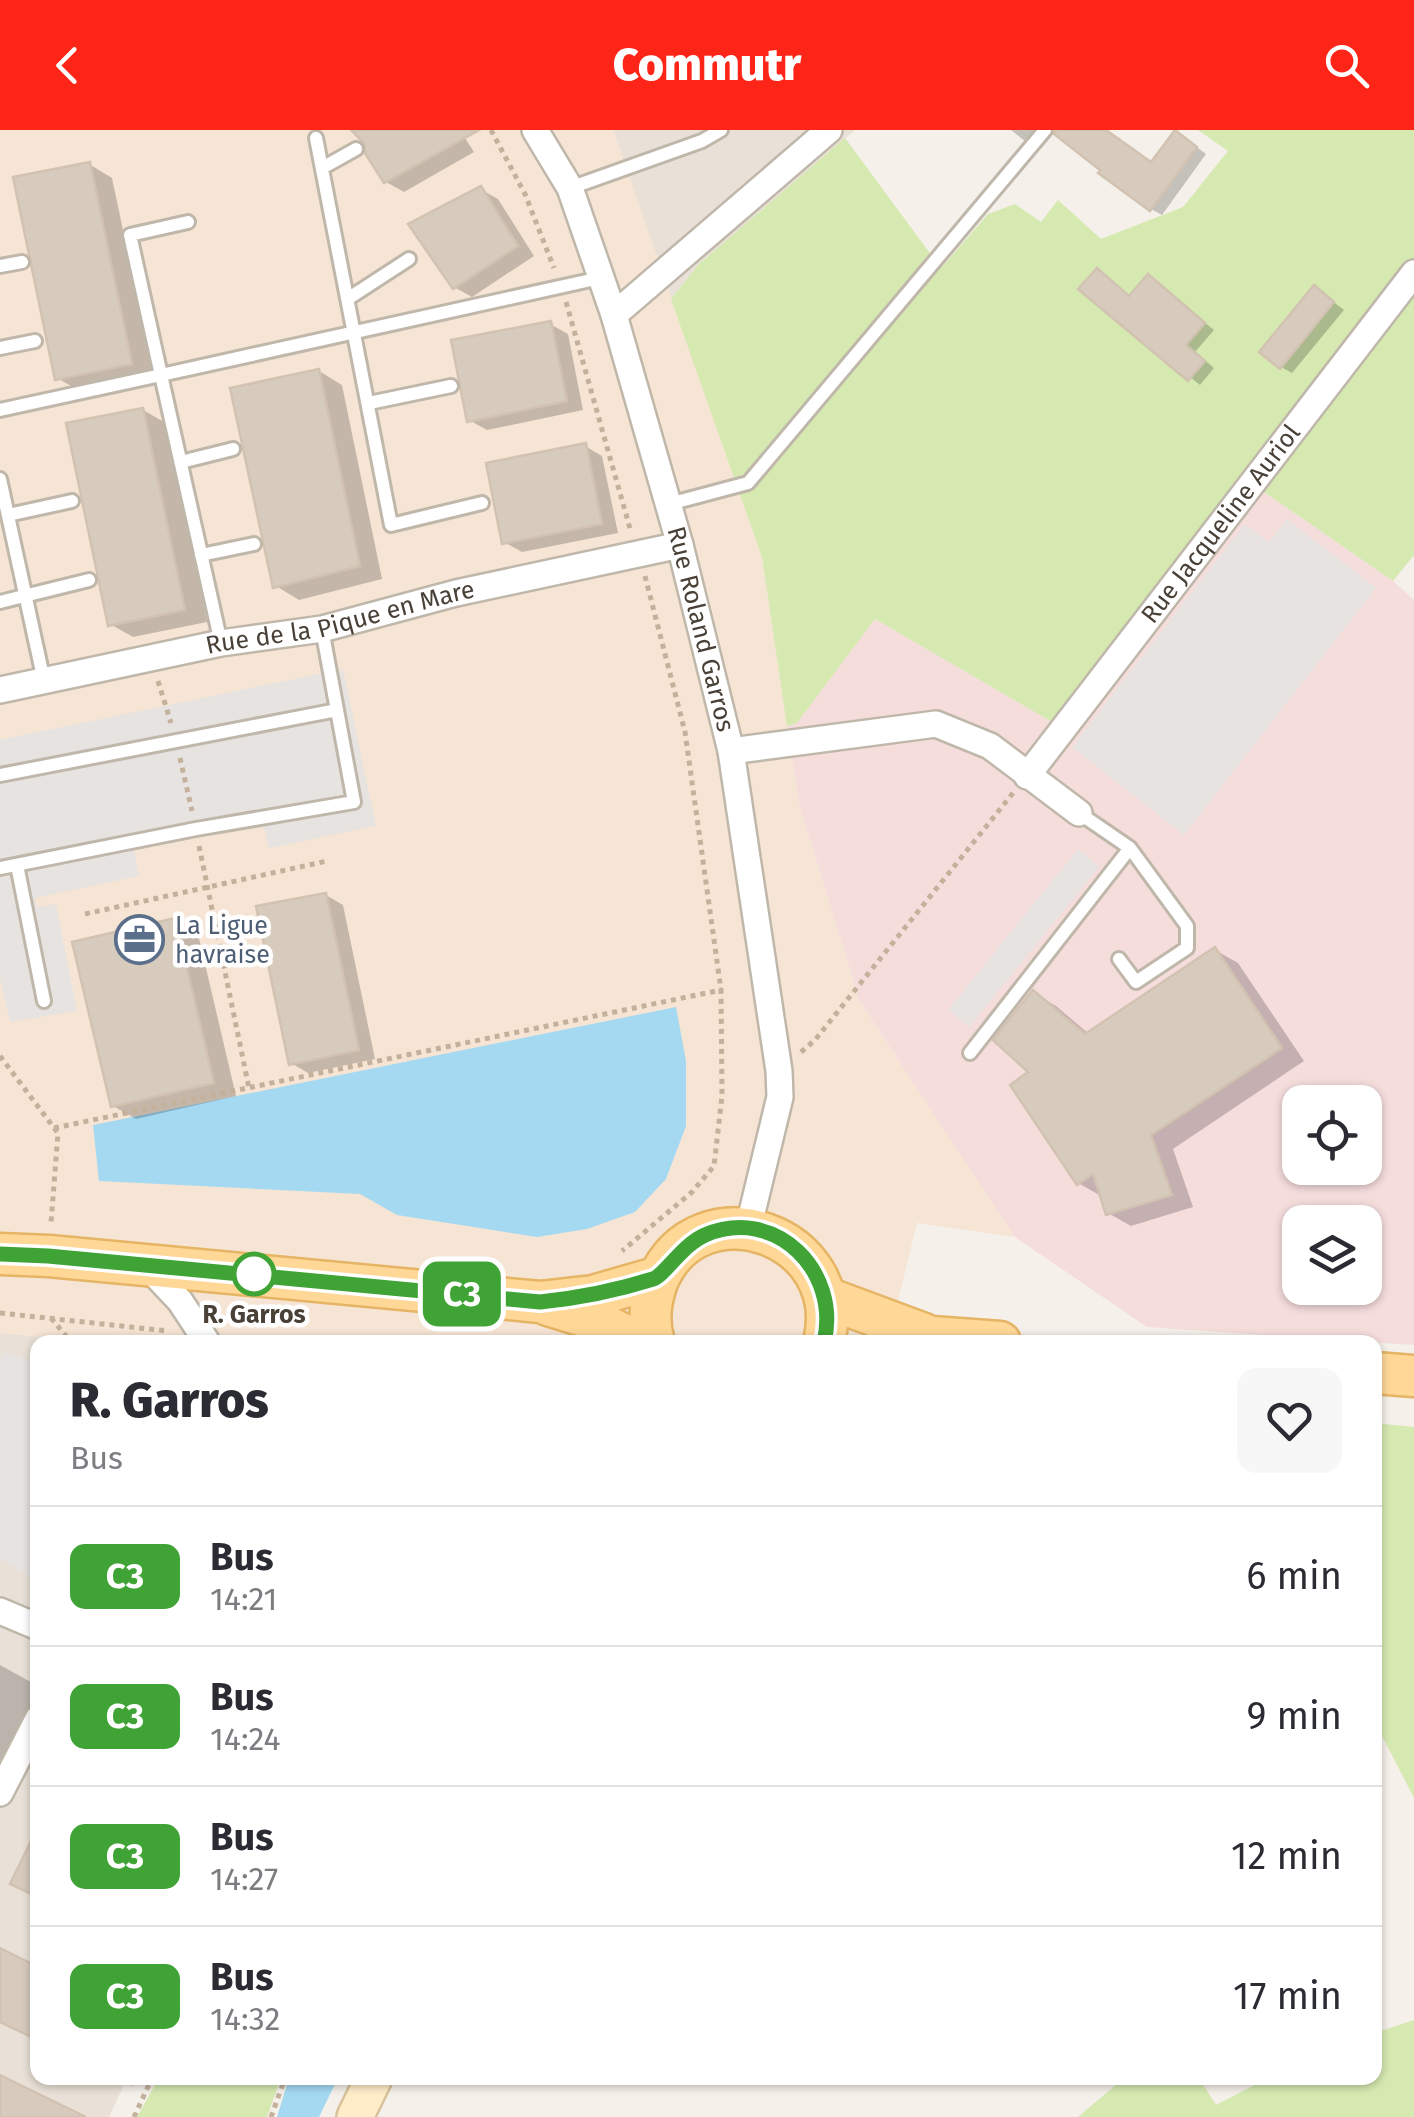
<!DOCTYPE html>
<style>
body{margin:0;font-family:"Fira Sans",sans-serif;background:#f7f7f7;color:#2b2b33;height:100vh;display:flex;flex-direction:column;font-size:38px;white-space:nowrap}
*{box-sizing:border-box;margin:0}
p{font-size:32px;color:#7c7c81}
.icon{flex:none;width:55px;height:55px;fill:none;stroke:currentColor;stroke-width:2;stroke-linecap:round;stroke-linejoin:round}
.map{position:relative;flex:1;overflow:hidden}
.details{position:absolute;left:30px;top:1205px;width:1352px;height:750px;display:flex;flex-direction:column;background:#fff;border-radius:20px;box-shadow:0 2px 8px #0004}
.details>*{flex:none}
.badge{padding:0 20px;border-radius:15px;font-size:35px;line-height:65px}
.tools{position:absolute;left:1282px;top:955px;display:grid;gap:20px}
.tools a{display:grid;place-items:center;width:100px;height:100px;border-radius:20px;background:#fff;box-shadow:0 2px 8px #0004;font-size:50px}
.map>.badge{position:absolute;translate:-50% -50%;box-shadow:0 0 0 5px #fff}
.round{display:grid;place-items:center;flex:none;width:105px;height:105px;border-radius:20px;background:#f7f7f7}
.overview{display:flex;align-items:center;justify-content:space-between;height:170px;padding:0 40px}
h1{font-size:48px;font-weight:800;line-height:75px}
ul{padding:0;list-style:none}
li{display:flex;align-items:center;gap:30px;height:140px;padding:0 40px;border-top:2px solid #e1e1e2}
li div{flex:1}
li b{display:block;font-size:38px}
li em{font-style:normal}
li .badge{min-width:110px;font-weight:700;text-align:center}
header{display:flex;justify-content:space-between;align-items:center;height:130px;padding:0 40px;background:#fd2517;color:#fff;font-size:45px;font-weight:800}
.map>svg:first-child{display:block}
.residential{fill:#e9e1d7}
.commercial{fill:#f6e5d4}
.medical{fill:#f5dddc;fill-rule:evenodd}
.green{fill:#d5e9b1}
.parking{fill:#e6e3e1}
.water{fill:#a5d9f2}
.shadow{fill:#0003}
.building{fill:#d7cbbe;stroke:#d2c2b1;stroke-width:2.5}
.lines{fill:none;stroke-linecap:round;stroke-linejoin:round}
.service-casing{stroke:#c0b7ab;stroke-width:18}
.minor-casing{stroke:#c0b7ab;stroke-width:30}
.secondary-casing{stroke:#d8c29a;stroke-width:40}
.primary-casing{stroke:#e6b465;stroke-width:45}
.path{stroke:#c3b19c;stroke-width:5;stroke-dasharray:5 5;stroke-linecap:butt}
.service{stroke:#fff;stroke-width:12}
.minor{stroke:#fff;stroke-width:25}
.secondary{stroke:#ffedc9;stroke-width:35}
.primary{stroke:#ffd898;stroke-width:40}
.line-casing{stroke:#fff;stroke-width:22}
.line{stroke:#3fa435;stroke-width:15}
.stop-dot{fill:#fff;stroke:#3fa435;stroke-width:5}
.labels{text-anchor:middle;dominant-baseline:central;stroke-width:9;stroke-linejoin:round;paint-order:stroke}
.street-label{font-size:25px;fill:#494037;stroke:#fff}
.service-label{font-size:25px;fill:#4e5e75;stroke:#fff;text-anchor:start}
.stop-label{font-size:25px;font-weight:bold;fill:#494037;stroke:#fff}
</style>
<header><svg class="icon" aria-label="back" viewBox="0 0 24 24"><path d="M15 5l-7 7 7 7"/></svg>Commutr<svg class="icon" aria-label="search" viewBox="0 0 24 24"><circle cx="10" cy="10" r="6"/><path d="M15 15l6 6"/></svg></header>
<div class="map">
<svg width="1414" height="1987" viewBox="0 0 1414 1987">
<rect width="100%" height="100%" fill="#f5f0e9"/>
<path class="residential" d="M613,0h242l-156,134 -28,35z
M0,1203l96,9h-58v736h89l-18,39h-109z"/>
<path class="commercial" d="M0,0h613l149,427 37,247 61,198 155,235 -98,-14 -29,119h-792l-96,-9z"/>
<path class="medical" d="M1264,362l129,89 21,19v745l-267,-18 -132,-90 -155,-235 -61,-198 -12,-78 10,-3 77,-105 178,104zM1300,972h65v66h-65zM1300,1092h65v66h-65z"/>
<path class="green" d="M1198,0h216v425l-21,26 -129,-89 -212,230 -177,-103 -78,104 -10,3 -25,-169 -91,-258 28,-35 146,-126 84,114 14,14 45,-52 27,-10 26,18 17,-22 43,39 82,-32 45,-56z
M1375,1293l39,4v371l-39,-76z
M1414,1890v97h-336l46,-39h75l17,27 52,-27h107v-45z
M159,1948h122l-14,39h-130z"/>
<path class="parking" d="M1287,389l89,69 -192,247 -112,-88 173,-223 24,18z
M343,539l33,157 -107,22 -7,-29 -128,30 5,27 -104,22 2,9 19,-3 21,107 -67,11 -10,-44v-238z
M1078,719l21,18 -130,160 -21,-17z
M6,1221l31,15v215l-37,-22v-202z"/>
<path class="water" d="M676,877l10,54v65l-20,53 -31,33 -48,17 -50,8 -140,-22 -37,-21 -261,-13 -6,-56z
M289,1948h49l-19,39h-42z"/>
<path class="shadow" d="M354,0h106l14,22 -70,40 -18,-10 -20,-40z
M1011,0h32l-13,15z
M1186,9l20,15 -44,61 -11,-6z
M89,34l23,14 42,198 -74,15 -23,-13z
M480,59l18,10 36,57 -62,41 -18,-10z
M1148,147l66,53 -19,22 19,16 -14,17 -118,-96 26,-11 23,19z
M1315,158l29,22 -52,63 -11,-6z
M550,194l18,10 15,76 -96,20 -18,-10z
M319,241l23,14 40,194 -83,21 -23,-14z
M143,280l23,13 41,199 -74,15 -23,-13z
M585,316l17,10 16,77 -96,19 -18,-10z
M326,765l17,10 32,154 -67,14 -17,-10z
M175,790l23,14 38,162 -100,23 -23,-13z
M1215,820l23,13 66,98 -131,88 20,58 -62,19 -23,-13 -5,-16 -25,-14 -46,-110 2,-80 22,13 33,28z
M0,1535l38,21v24l-38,79z
M115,1948h21l-4,8z"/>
<path class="building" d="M351,0h128l-95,53 -19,-30 -1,-10z
M1055,0h51l45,32 24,-32 22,17 -47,64 -52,-38 2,-3 -46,-36z
M90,32l42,202 -77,16 -42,-203z
M481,56l37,60 -65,43 -45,-65z
M1097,138l32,28 19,-22 57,49 -19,22 19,16 -17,20 -110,-92z
M1314,155l20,17 -54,67 -21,-17z
M551,191l16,80 -100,21 -16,-82z
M319,239l41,197 -87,22 -43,-200z
M143,278l42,202 -77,16 -42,-203z
M586,313l16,81 -100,20 -16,-81z
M326,763l33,157 -70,15 -33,-159z
M175,788l39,165 -103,24 -39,-165z
M1215,817l67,101 -131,87 21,60 -66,20 -13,-41 -16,11 -67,-100 18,-13 -35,-32 40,-50 52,44z
M38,1697v70l-28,-13z
M0,1818l38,19v73l-38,-18z
M0,1945l86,42h-86z"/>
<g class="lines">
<defs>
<path id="service" d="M316,8l75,387 91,-22
M322,38l34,-19
M570,58l132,-47 19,-11
M0,136l22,-4
M349,168l60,-39
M0,218l35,-7
M369,273l82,-17
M0,280l161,-35 -31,-140 58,-13
M181,332l52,-13
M0,349l44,202
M669,374l79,-21 297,-353
M8,385l64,-14
M201,425l53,-11
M0,472l89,-22
M221,513l-60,-268 439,-97
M0,645l337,-65
M1079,683l51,35 57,78v22l-51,34 -17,-23
M17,735l27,136
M0,738l196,-39 158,-27 -32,-173
M970,923l160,-205"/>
<g id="minor">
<path id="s1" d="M535,0l35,58 44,127 66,230 51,206 48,320 1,26 -32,132"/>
<path d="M614,185l215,-185"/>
<path id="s2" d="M0,560l221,-47 101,-14 134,-36 224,-48"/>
<path d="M731,621l205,-27 54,22 89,67"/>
<path id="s3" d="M1027,646l387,-503"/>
<path d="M147,1136l33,35 27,41"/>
<path d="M0,1481l38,16"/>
<path d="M0,1663l38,-74"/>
</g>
<path id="secondary" d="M355,1987l19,-39"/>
<path id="primary" d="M0,1124l49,2 491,46 53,-6 66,-19
M827,1168l97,36
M548,1175l42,13 48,24
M654,1212c-6,-19 -4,-40 3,-60 41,-100 193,-48 167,60
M886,1212l46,-5 68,5
M1375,1243l39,3"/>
</defs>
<use href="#service" class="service-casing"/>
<use href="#minor" class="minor-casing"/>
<use href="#secondary" class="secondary-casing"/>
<use href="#primary" class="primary-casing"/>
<path class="path" d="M491,0l34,64 29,74
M566,172l65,230
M645,446l40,156 36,258
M158,551l13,42
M180,628l12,53
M199,716l50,242
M85,784l242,-53
M801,922l14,-12 198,-247
M0,926l58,77 -7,90
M54,998l667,-138 1,106 -8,70 -22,26 -70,59
M0,1183l168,18
M51,1188l20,24
M229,1208l52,4
M134,1987l18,-39
M271,1987l14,-39"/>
<use href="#service" class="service"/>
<use href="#minor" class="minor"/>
<use href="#secondary" class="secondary"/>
<use href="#primary" class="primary"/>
</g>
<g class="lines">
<defs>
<path id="line" d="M0,1124l48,2 492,46c39,-4 75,-11 113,-23 12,-4 29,-34 52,-44 71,-30 136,37 119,107"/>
</defs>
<use href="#line" class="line-casing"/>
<use href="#line" class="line"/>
</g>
<defs>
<symbol id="office-ring" viewBox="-11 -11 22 22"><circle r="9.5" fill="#fff" stroke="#5c6f8a" stroke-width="1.5"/><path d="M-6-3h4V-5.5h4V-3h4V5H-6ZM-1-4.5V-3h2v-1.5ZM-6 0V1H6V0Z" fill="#5c6f8a"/></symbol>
</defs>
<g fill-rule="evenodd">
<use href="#office-ring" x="112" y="782" width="55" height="55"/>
</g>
<circle class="stop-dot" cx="254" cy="1144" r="20"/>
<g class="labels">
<g class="street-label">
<text stroke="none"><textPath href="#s3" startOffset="318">Rue Jacqueline Auriol</textPath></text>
<text stroke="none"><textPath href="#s2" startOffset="348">Rue de la Pique en Mare</textPath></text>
<text stroke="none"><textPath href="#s1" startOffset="528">Rue Roland Garros</textPath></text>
</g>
<g class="service-label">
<text x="175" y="796">La Ligue<tspan x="175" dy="29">havraise</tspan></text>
</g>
<g class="stop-label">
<text x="254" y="1185">R. Garros</text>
</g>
</g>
</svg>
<div class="tools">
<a><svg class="icon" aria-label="locate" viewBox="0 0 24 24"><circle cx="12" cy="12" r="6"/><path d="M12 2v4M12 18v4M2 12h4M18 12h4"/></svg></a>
<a><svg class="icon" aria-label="layers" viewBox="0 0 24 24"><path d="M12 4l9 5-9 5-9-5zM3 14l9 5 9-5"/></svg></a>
</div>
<b class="badge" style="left:462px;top:1164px;background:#3fa435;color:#fff">C3</b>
<section class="details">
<div class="overview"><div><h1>R. Garros</h1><p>Bus</p></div><a class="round"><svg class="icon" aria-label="heart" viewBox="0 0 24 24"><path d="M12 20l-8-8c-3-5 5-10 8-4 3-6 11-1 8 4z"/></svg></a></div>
<ul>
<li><span class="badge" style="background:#3fa435;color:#fff">C3</span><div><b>Bus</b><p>14:21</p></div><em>6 min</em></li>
<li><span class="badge" style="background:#3fa435;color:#fff">C3</span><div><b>Bus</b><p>14:24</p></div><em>9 min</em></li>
<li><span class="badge" style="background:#3fa435;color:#fff">C3</span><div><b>Bus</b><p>14:27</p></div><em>12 min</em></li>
<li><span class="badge" style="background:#3fa435;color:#fff">C3</span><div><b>Bus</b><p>14:32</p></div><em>17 min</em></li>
</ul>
</section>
</div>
